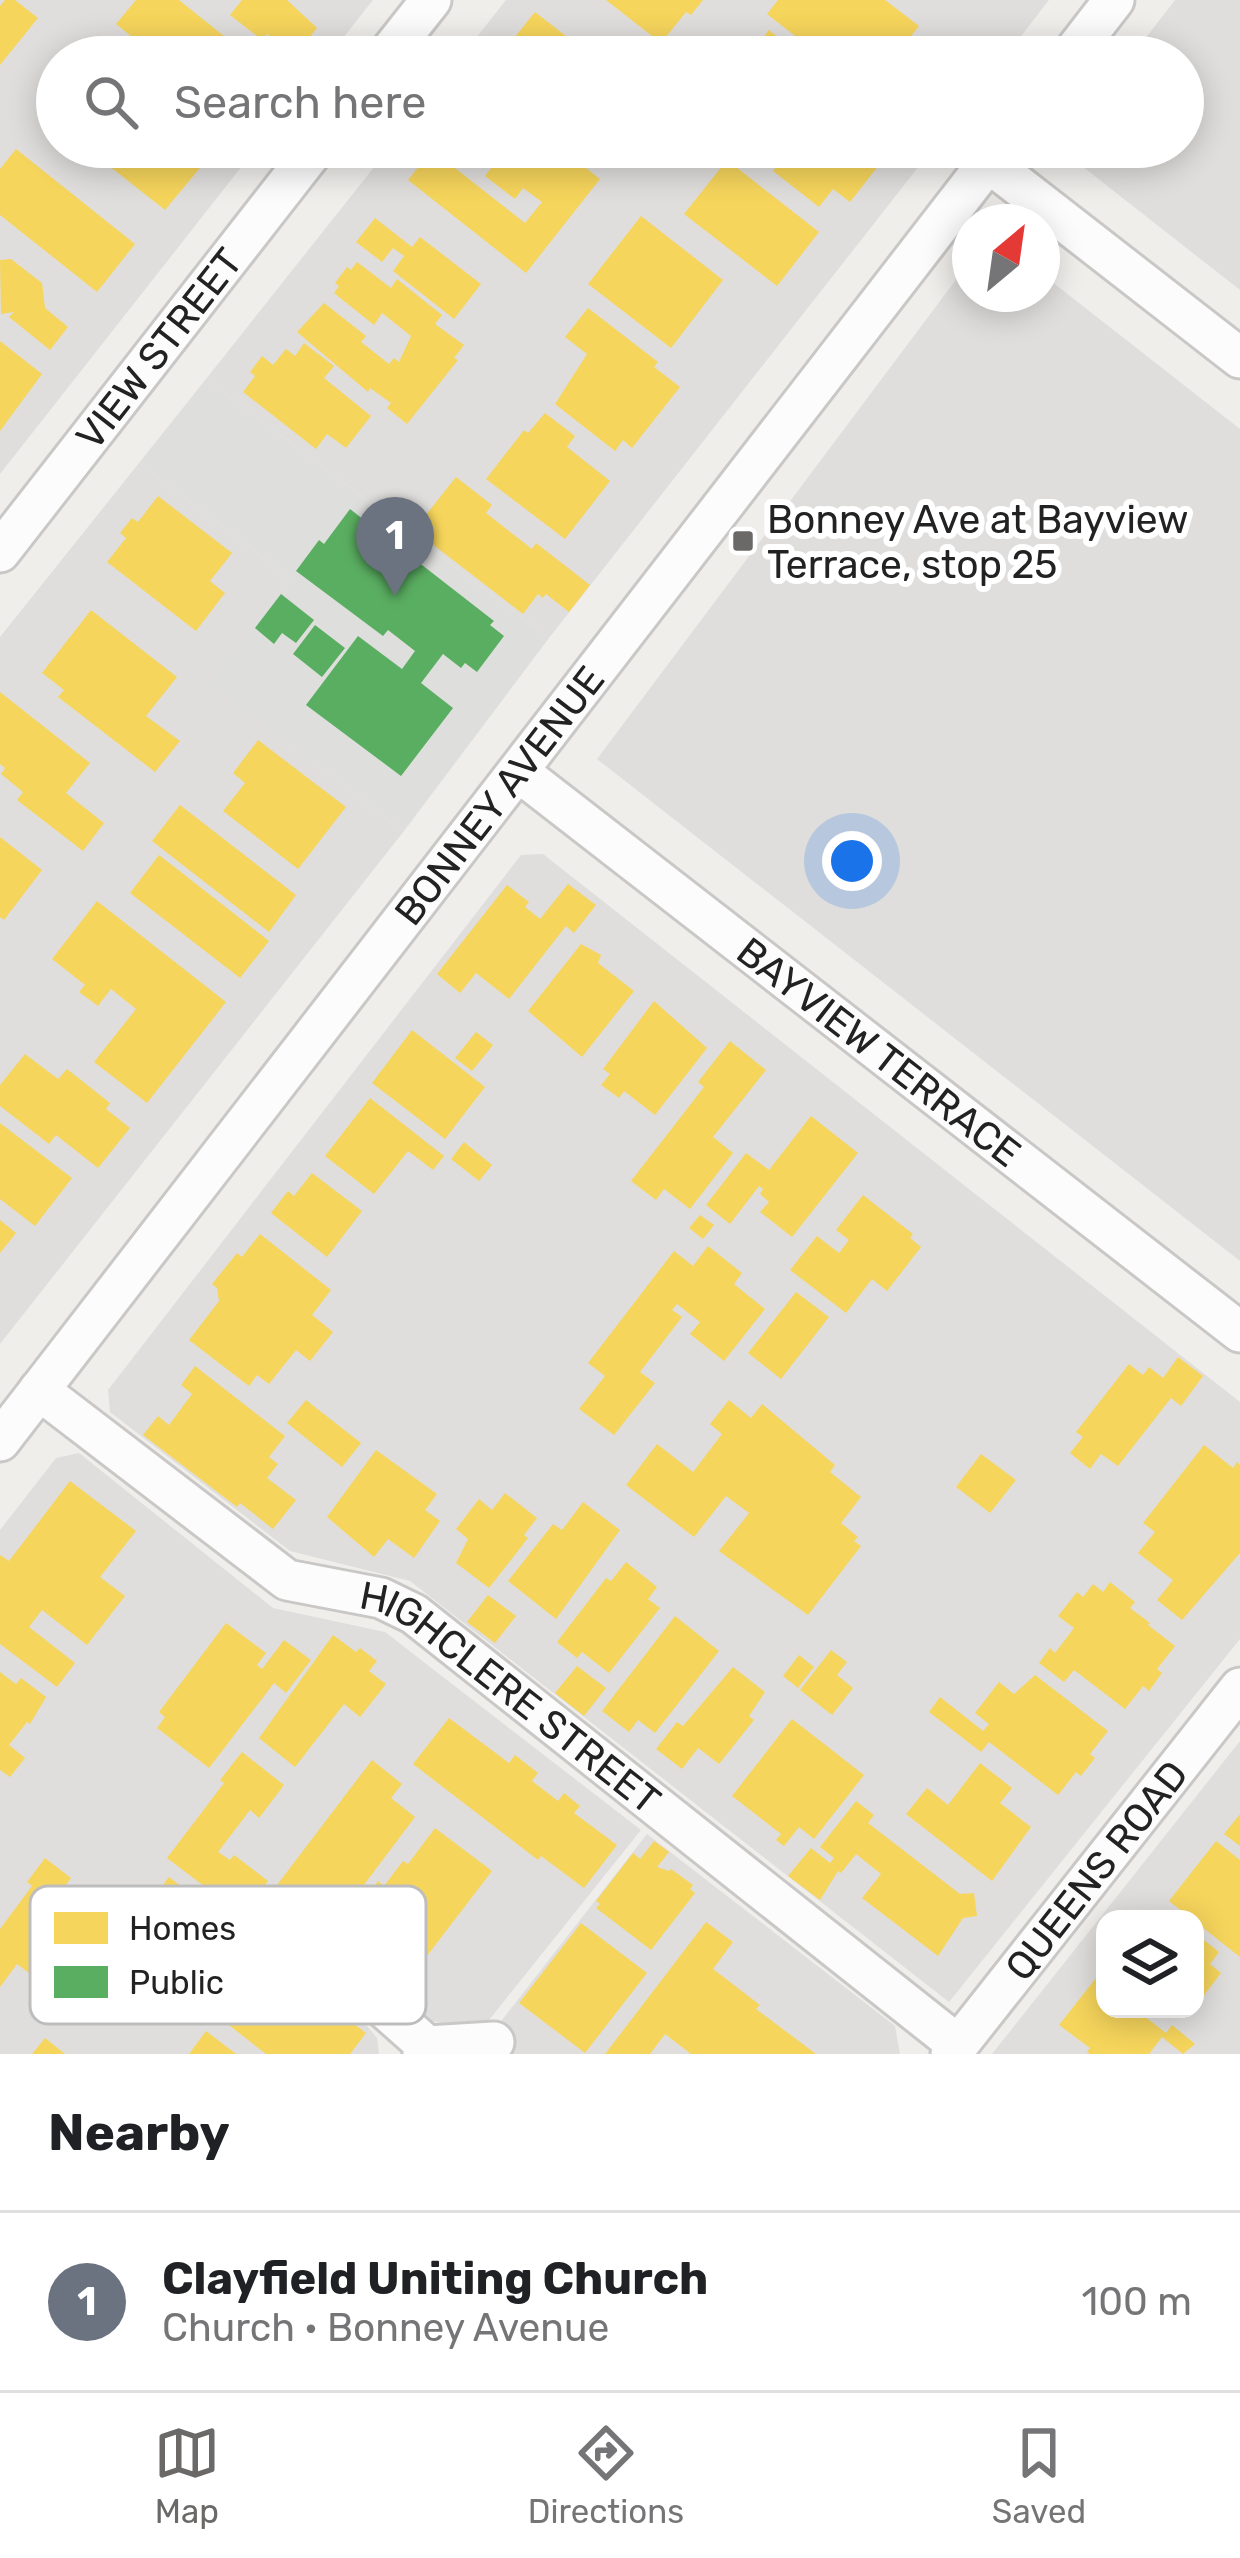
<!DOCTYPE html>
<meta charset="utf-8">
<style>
body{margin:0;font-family:Rubik,sans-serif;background:#f6f6f6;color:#202124}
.controls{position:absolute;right:36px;bottom:36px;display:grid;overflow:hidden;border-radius:24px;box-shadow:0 6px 30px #0003}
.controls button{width:108px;height:108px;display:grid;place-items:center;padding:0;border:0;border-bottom:3px solid #e0e0e0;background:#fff;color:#202124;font:60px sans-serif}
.compass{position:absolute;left:952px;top:204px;width:108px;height:108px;border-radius:50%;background:#fff;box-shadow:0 6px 30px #0003;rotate:29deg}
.you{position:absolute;left:852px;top:861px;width:42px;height:42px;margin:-30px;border:9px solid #fff;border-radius:50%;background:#1a73e8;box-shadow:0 0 0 18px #1a73e833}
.badge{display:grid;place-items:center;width:78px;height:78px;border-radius:50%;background:#6a6968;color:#fff;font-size:39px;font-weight:700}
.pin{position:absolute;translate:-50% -99px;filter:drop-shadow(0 3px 6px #0008)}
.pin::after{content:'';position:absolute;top:63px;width:42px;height:36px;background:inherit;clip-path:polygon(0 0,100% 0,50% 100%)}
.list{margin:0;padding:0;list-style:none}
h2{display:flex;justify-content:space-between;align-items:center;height:156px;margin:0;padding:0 48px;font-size:51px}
h2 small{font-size:39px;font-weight:400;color:#757577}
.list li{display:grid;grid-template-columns:78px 1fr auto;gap:36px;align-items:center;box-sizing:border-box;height:180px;padding:0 48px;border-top:3px solid #e0e0e0}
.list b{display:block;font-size:45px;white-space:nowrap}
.list p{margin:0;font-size:39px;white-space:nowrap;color:#757577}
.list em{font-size:39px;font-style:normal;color:#757577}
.icon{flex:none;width:66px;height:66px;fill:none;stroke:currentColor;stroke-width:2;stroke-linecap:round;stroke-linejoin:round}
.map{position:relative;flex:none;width:1240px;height:2054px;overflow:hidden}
.search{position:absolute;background:#fff;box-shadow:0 6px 30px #0003;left:36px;right:36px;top:36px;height:132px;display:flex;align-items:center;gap:30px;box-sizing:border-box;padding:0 42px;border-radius:66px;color:#757577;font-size:45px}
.sheet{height:336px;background:#fff}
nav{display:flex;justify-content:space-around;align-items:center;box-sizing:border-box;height:168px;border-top:3px solid #e0e0e0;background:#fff;font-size:33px;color:#757577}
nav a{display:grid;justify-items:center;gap:6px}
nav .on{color:#6a6968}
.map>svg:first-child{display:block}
.residential{fill:#dfdedc;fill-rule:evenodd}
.religious{fill:#dededc}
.homes{fill:#f6d55c}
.public{fill:#5aae61}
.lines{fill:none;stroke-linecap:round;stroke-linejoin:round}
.minor-casing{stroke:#c9c8c7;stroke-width:45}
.minor{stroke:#fdfcfc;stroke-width:39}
.poi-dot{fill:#6a6968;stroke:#fff;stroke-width:4.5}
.labels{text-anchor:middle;stroke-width:12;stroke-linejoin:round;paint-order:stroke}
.street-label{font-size:39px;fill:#222;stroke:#fff}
.poi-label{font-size:39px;fill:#222;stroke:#fff;text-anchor:start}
.key{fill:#fff;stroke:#bdbdbd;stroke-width:3}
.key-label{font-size:33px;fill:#222}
</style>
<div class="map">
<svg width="1240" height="2054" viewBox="0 0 1240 2054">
<rect width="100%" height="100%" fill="#f0eeeb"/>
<path class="residential" d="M 0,0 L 373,0 L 328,57 L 57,57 L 57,147 L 257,147 L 0,474 Z
M 506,0 L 1049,0 L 1005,57 L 461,57 Z
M 1175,0 L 1240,0 L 1240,290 L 1064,152 L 1066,147 L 1183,147 L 1183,57 L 1131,57 Z
M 390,147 L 934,147 L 549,638 L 206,379 Z
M 970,261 L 970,294 L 1042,294 L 1042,274 L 1240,429 L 1240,1261 L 597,759 Z
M 139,463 L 290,578 L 211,684 L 404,831 L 0,1344 L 0,637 Z
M 543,854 L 1240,1402 L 1240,1639 L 949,2002 L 410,1581 L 290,1551 L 110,1412 L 108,1390 L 521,855 Z
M 79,1453 L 273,1608 L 385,1632 L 641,1830 L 489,2020 L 452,2025 L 432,2021 L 330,1941 L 304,1976 L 367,2026 L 377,2038 L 379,2054 L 0,2054 L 0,1530 L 56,1458 Z
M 1240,1741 L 1240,2054 L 992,2054 ZM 1105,1919 L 1195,1919 L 1195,2009 L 1105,2009 Z
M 647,1834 L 895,2026 L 900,2054 L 502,2054 L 502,2020 Z"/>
<path class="religious" d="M 206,379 L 549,638 L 404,831 L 210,684 L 290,578 L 139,463 Z"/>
<path class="homes" d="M 5,0 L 15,0 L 38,18 L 0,65 L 0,6 Z
M 136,0 L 179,0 L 250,57 L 157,57 L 116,24 Z
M 242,0 L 287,0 L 317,28 L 297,53 L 289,51 L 267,34 L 262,40 L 230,15 Z
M 606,0 L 703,0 L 691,15 L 686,12 L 661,43 Z
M 778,0 L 885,0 L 919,26 L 895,57 L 822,57 L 767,14 Z
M 535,12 L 593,57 L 506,57 L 514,46 L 510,43 Z
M 769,30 L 795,51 L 790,57 L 779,57 L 760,42 Z
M 57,91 L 57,125 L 40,111 Z
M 85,147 L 184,147 L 204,163 L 165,210 Z
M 448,147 L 559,147 L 600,179 L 526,273 L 408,180 L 432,150 L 525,223 L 542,202 L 523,188 L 515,199 L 485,176 L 494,164 L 474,148 L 465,160 Z
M 779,147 L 893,147 L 850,202 L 833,189 L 819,207 L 773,171 L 787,153 Z
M 16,149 L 135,244 L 97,292 L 0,215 L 0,169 Z
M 727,160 L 819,232 L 777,286 L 684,214 Z
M 641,216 L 723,280 L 671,348 L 588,284 Z
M 375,218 L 412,247 L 420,237 L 481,284 L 454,319 L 393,271 L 404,256 L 393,248 L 382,262 L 356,242 Z
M 11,259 L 42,283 L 45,308 L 68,327 L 50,350 L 9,317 L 14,312 L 1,314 L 0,260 Z
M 357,262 L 391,288 L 397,279 L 442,315 L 435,324 L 464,345 L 454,358 L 458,360 L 407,424 L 387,408 L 391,403 L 370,388 L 368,392 L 297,332 L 324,303 L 366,336 L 361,342 L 389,364 L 394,358 L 399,362 L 411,336 L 382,313 L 374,325 L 334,293 L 339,286 L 335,283 L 347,267 L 351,270 Z
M 588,308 L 658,362 L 654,367 L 680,387 L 632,448 L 623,440 L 615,451 L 555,404 L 587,354 L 565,337 Z
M 0,341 L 42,374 L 0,431 Z
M 304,343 L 334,366 L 324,378 L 371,416 L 346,448 L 327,434 L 316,449 L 243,392 L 255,376 L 250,372 L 262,356 L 273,365 L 286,349 L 295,356 Z
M 545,413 L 575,436 L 567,447 L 610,481 L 565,539 L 486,479 L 524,430 L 528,433 Z
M 456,477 L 492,505 L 486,513 L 532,549 L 536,543 L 590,585 L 569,612 L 546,594 L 543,598 L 538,594 L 523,614 L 414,530 Z
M 158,496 L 232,553 L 210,581 L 225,593 L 196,631 L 107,562 L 126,538 L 120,533 L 132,518 L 138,522 Z
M 91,610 L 177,677 L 146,716 L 180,741 L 155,772 L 58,697 L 64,690 L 42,673 Z
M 0,692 L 90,763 L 66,793 L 104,823 L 83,851 L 17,800 L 23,792 L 1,774 L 5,768 L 0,764 Z
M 258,740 L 346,807 L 298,869 L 223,811 L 245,783 L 233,773 Z
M 180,805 L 296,895 L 269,932 L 152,841 Z
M 0,837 L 42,870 L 4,920 L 0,917 Z
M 159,855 L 269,941 L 240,978 L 130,893 Z
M 568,884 L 596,905 L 574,933 L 566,926 L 509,999 L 476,973 L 460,993 L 437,974 L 507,885 L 529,902 L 525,907 L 540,919 Z
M 97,901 L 226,1002 L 147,1103 L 94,1062 L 136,1009 L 111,989 L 98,1006 L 79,992 L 85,985 L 52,959 Z
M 581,944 L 601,955 L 598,963 L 634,991 L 582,1057 L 528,1011 Z
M 654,1001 L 707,1048 L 655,1115 L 624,1091 L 619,1098 L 601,1085 L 610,1074 L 603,1069 Z
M 412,1030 L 485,1087 L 445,1139 L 372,1083 Z
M 476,1032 L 493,1045 L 472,1071 L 455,1058 Z
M 730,1041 L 766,1070 L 713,1137 L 733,1153 L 690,1209 L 664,1189 L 656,1200 L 631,1181 L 704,1087 L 698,1082 Z
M 25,1054 L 58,1079 L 67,1069 L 110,1103 L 106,1109 L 130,1128 L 98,1168 L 56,1135 L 49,1144 L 0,1106 L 0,1085 Z
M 370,1098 L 444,1156 L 433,1170 L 408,1151 L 374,1194 L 325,1156 Z
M 811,1116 L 858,1153 L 792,1237 L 760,1212 L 769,1202 L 760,1194 L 763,1189 L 759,1186 L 730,1224 L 706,1205 L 746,1153 L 769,1170 Z
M 0,1123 L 72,1178 L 35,1226 L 0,1199 Z
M 464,1142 L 492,1165 L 479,1181 L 451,1159 Z
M 312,1173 L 362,1211 L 327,1257 L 271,1213 L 288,1191 L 294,1196 Z
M 863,1195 L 913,1234 L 910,1238 L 921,1247 L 887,1291 L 872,1279 L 846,1313 L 790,1270 L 817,1236 L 839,1253 L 849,1240 L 836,1230 Z
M 700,1215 L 714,1225 L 703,1239 L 689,1228 Z
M 0,1220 L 16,1233 L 0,1253 Z
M 260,1234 L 331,1290 L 312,1315 L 333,1332 L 310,1361 L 296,1350 L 269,1384 L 257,1375 L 249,1386 L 189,1340 L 219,1301 L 217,1288 L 212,1284 L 237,1253 L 242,1257 Z
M 708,1246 L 742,1273 L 734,1284 L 765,1309 L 724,1361 L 690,1334 L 700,1322 L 677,1304 L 672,1310 L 682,1317 L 640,1372 L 655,1383 L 614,1435 L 579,1409 L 605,1376 L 588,1363 L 674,1251 L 693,1266 Z
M 796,1292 L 829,1317 L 781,1379 L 748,1353 Z
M 1178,1357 L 1203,1376 L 1181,1406 L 1171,1398 L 1118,1466 L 1101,1454 L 1090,1469 L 1070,1453 L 1083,1437 L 1076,1432 L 1129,1364 L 1143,1375 L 1149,1367 L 1163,1378 Z
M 195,1366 L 285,1436 L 269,1457 L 278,1464 L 267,1478 L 296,1500 L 273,1529 L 240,1503 L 237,1507 L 143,1435 L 158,1416 L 169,1425 L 192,1394 L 181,1385 Z
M 306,1400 L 361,1443 L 342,1467 L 287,1423 Z
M 729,1400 L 751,1418 L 762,1404 L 835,1465 L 830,1472 L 861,1497 L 841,1523 L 858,1537 L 854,1541 L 861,1546 L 808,1615 L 719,1551 L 749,1513 L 726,1496 L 694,1537 L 626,1485 L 657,1444 L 693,1472 L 722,1434 L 710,1424 Z
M 1204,1445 L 1233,1468 L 1237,1462 L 1240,1465 L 1240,1553 L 1182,1620 L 1157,1600 L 1173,1580 L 1138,1553 L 1155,1532 L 1143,1523 Z
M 376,1450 L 437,1494 L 425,1510 L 440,1521 L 414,1558 L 388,1539 L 374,1557 L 327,1517 Z
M 981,1454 L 1016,1480 L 990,1513 L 956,1487 Z
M 70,1481 L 136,1531 L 100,1577 L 125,1596 L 87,1645 L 42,1610 L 29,1627 L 75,1663 L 57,1687 L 0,1644 L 0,1555 L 9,1561 Z
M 505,1493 L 537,1518 L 524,1535 L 528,1538 L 489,1588 L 456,1563 L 468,1539 L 456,1529 L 479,1499 L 492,1510 Z
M 583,1502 L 620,1530 L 556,1619 L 508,1581 L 553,1524 L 562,1530 Z
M 626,1562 L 657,1587 L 648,1599 L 660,1608 L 609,1673 L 582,1652 L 577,1658 L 557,1642 L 606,1578 L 611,1581 Z
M 1110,1582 L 1135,1602 L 1130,1608 L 1150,1623 L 1148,1625 L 1175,1646 L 1157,1669 L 1162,1673 L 1149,1691 L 1143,1686 L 1125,1709 L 1074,1670 L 1064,1682 L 1039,1663 L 1050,1648 L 1055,1653 L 1074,1628 L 1058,1616 L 1077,1592 L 1083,1597 L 1093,1584 L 1103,1592 Z
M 488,1595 L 516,1616 L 495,1643 L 467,1622 Z
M 675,1616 L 719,1651 L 655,1733 L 638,1720 L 629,1732 L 602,1711 Z
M 226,1623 L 266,1653 L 257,1665 L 262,1669 L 284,1640 L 311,1660 L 286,1693 L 274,1683 L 209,1768 L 157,1728 L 165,1717 L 159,1712 Z
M 333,1635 L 356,1652 L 360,1648 L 377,1661 L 369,1671 L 386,1684 L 360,1717 L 344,1704 L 295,1767 L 259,1738 Z
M 831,1650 L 847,1662 L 837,1675 L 853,1688 L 832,1715 L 800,1690 Z
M 799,1655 L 814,1667 L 798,1688 L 783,1676 Z
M 577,1666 L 606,1688 L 584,1716 L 555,1693 Z
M 733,1667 L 765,1692 L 749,1716 L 754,1720 L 719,1764 L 698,1748 L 682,1769 L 656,1749 L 677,1722 L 683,1726 Z
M 0,1672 L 16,1684 L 21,1678 L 46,1697 L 30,1724 L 27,1722 L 9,1745 L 25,1758 L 10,1777 L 0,1770 Z
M 1035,1675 L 1108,1731 L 1090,1754 L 1095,1758 L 1081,1776 L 1076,1772 L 1058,1795 L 989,1742 L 981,1752 L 929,1712 L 940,1697 L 983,1731 L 989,1724 L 975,1713 L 999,1682 L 1014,1694 Z
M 449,1718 L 509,1763 L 515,1755 L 538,1773 L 532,1781 L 558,1801 L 564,1793 L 580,1806 L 574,1813 L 617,1845 L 584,1888 L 541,1856 L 538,1860 L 413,1764 Z
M 792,1719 L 864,1775 L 814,1839 L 799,1827 L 784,1846 L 776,1840 L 781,1834 L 732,1796 Z
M 242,1752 L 284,1785 L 259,1818 L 250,1810 L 218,1852 L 230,1860 L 234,1855 L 268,1881 L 245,1911 L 237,1905 L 234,1909 L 167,1858 L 224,1783 L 220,1780 Z
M 372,1760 L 402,1784 L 391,1798 L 415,1817 L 333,1926 L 299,1901 L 291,1911 L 296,1915 L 275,1942 L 246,1920 L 268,1892 L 281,1902 L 287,1893 L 277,1885 Z
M 980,1763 L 1012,1788 L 1000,1803 L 1031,1827 L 992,1881 L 906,1814 L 927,1788 L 948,1805 Z
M 856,1801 L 874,1815 L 868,1823 L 960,1894 L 974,1893 L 977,1916 L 963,1918 L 938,1956 L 862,1898 L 881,1874 L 856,1854 L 841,1873 L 838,1871 L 820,1900 L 788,1876 L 811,1848 L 830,1863 L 834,1858 L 820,1847 Z
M 1240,1814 L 1240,1846 L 1224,1834 Z
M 435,1828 L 492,1871 L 410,1978 L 368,1946 L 378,1933 L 363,1922 L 370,1913 L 359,1905 L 378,1881 L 384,1886 L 403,1861 L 408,1864 Z
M 654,1841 L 669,1852 L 657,1867 L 669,1871 L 671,1869 L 693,1885 L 690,1889 L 695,1893 L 651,1950 L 596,1908 L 600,1904 L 596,1901 L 633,1853 L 640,1859 Z
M 1216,1841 L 1240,1860 L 1240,1957 L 1169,1901 Z
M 45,1858 L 71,1878 L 54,1901 L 105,1940 L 74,1979 L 55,1964 L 41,1982 L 17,1964 L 0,1987 L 0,1929 L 32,1886 L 27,1882 Z
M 169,1877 L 209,1907 L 200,1920 L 227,1940 L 215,1956 L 222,1961 L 182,2014 L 163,2000 L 157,2008 L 143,1997 L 139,2002 L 119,1987 L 128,1976 L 120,1970 L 143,1939 L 151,1944 L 158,1936 L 136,1920 Z
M 706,1922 L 733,1942 L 713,1969 L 760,2005 L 756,2009 L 816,2054 L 691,2054 L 665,2034 L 650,2054 L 605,2054 Z
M 581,1923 L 647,1973 L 585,2053 L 519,2003 Z
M 1195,1933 L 1219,1952 L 1210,1964 L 1221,1973 L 1195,2007 Z
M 262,1954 L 366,2033 L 350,2054 L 266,2054 L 216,2015 Z
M 1096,1978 L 1105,1985 L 1105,2009 L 1135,2009 L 1166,2033 L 1172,2025 L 1195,2044 L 1183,2054 L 1162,2037 L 1149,2054 L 1090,2054 L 1087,2052 L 1090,2048 L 1059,2025 Z
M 206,2031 L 236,2054 L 189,2054 Z
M 45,2038 L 65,2054 L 32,2054 Z"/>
<path class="public" d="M 350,509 L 494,621 L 490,625 L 504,636 L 477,672 L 465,663 L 461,668 L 443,654 L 421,683 L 453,708 L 401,776 L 306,705 L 358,636 L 402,669 L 415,651 L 388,630 L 383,636 L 296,571 L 319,540 L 324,544 Z
M 281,594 L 314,620 L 296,643 L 282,633 L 274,644 L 255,628 Z
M 315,625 L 345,648 L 322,677 L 293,654 Z"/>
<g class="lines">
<defs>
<g id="minor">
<path d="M 386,57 L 431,0"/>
<path d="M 1070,57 L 1114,0"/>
<path d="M 988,162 L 1240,358"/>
<path id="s1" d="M 0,552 L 316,147"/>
<path id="s2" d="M 519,772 L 1240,1332"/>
<path id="s3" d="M 39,1390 L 287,1580 L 381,1598 L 414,1614 L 958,2045"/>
<path id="s4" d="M 0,1441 L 1000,147"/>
<path d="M 339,1968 L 427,2046"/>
<path d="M 423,2054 L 427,2046 L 494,2042"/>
<path id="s5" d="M 951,2054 L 1240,1688"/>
</g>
</defs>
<use href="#minor" class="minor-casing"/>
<use href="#minor" class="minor"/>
</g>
<rect class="poi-dot" x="731" y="529" width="24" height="24" rx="6"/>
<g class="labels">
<g class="street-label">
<text dy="14" stroke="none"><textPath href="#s1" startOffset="258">VIEW STREET</textPath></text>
<text dy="14" stroke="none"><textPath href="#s4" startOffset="816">BONNEY AVENUE</textPath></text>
<text dy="14" stroke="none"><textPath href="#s2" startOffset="456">BAYVIEW TERRACE</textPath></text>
<text dy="14" stroke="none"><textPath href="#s3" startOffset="570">HIGHCLERE STREET</textPath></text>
<text dy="14" stroke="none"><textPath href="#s5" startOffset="234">QUEENS ROAD</textPath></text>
</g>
<g class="poi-label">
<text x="767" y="533">Bonney Ave at Bayview<tspan x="767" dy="45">Terrace, stop 25</tspan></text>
</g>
</g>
<rect x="30" y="1886" width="396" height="138" rx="18" class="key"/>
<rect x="54" y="1912" width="54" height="32" fill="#f6d55c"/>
<rect x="54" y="1966" width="54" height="32" fill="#5aae61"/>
<g class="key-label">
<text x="129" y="1940">Homes</text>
<text x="129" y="1994">Public</text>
</g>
</svg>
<div class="controls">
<button><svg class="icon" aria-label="layers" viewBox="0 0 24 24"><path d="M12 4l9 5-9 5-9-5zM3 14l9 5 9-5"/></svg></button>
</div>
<svg class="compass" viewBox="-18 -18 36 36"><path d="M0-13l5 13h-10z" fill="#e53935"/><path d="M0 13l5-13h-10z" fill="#757577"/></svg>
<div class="you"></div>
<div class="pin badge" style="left:395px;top:596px;background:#6b7280">1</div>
<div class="search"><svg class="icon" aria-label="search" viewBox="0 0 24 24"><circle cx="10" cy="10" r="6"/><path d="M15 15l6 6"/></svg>Search here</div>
</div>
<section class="sheet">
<h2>Nearby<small></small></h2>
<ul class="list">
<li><span class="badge" style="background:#6b7280">1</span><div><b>Clayfield Uniting Church</b><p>Church · Bonney Avenue</p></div><em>100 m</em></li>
</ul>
</section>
<nav>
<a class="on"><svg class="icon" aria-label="map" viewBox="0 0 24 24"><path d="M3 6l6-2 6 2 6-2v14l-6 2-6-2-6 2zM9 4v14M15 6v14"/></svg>Map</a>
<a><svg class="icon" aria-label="directions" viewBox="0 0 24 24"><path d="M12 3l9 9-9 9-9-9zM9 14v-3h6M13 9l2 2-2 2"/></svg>Directions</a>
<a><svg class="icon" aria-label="saved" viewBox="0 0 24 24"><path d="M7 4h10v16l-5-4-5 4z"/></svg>Saved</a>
</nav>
